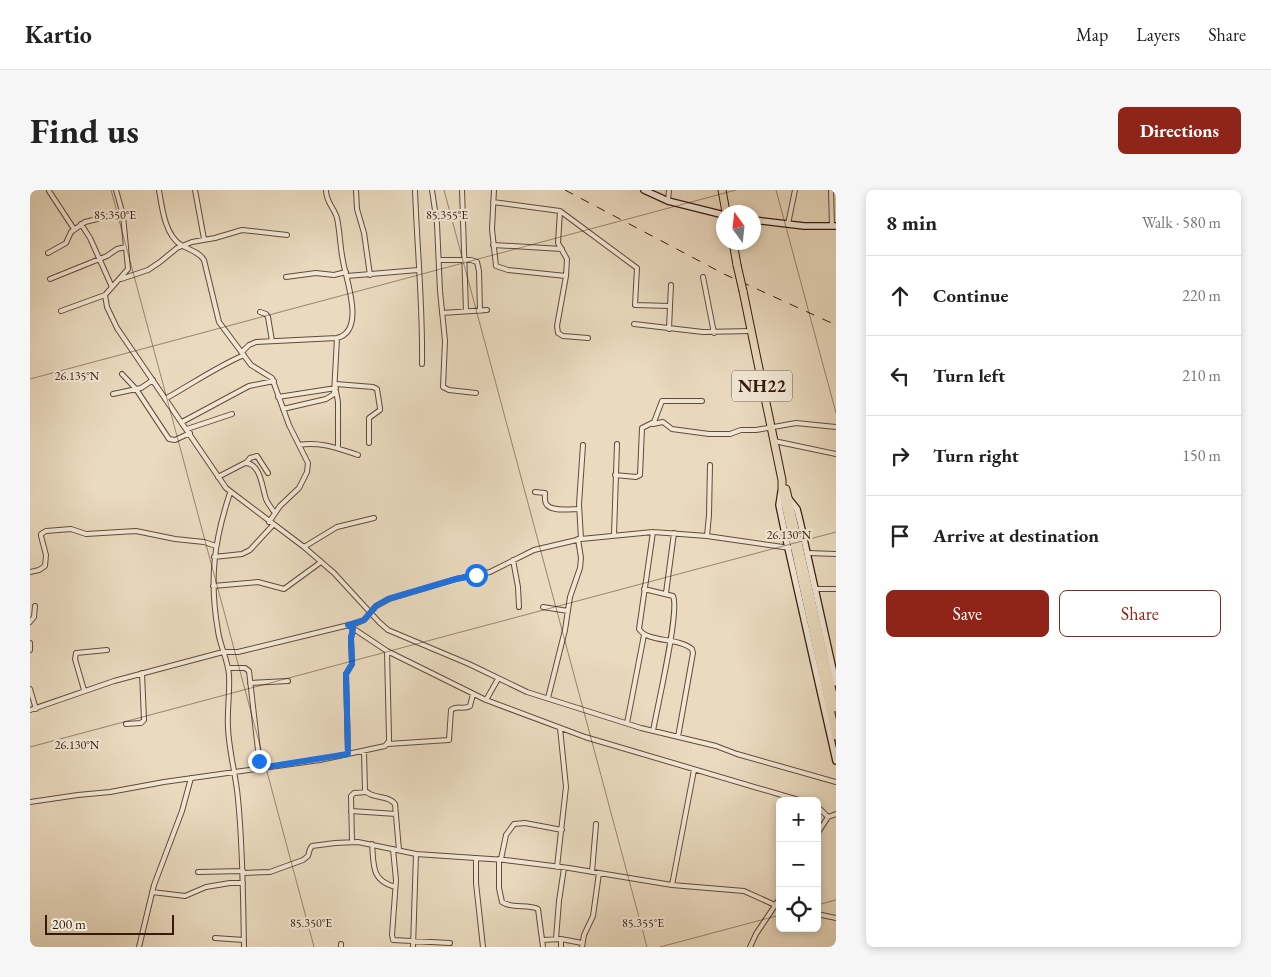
<!DOCTYPE html>
<meta charset="utf-8">
<style>
body{margin:0;font-family:"EB Garamond",serif;background:#f6f6f6;color:#222}
.controls{position:absolute;right:15px;bottom:15px;display:grid;overflow:hidden;border-radius:8px;box-shadow:0 2px 8px #0003}
.controls button{width:45px;height:45px;display:grid;place-items:center;padding:0;border:0;border-bottom:1px solid #e0e0e0;background:#fff;color:#222;font:25px sans-serif}
.compass{position:absolute;left:686px;top:15px;width:45px;height:45px;border-radius:50%;background:#fff;box-shadow:0 2px 8px #0003;rotate:345deg}
.scale{position:absolute;left:15px;bottom:12px;width:129px;box-sizing:border-box;padding-left:5px;border:2px solid #381a0b;border-top:0;font-size:14px;line-height:18px;white-space:nowrap;color:#381a0b;-webkit-text-stroke:4px #f1e7d5;paint-order:stroke}
.stop{position:absolute;width:15px;height:15px;margin:-11px;border:4px solid #1a73e8;border-radius:50%;background:#fff}
.stop.end{background:#1a73e8;border-color:#fff;box-shadow:0 1px 5px #0008}
.list{margin:0;padding:0;list-style:none}
h2{display:flex;justify-content:space-between;align-items:center;height:65px;margin:0;padding:0 20px;font-size:21px}
h2 small{font-size:16px;font-weight:400;color:#767676}
.list li{display:grid;grid-template-columns:32px 1fr auto;gap:15px;align-items:center;box-sizing:border-box;height:80px;padding:0 20px;border-top:1px solid #e0e0e0}
.list b{display:block;font-size:19px;white-space:nowrap}
.list em{font-size:16px;font-style:normal;color:#767676}
.actions{display:flex;gap:10px;padding:15px 20px}
.actions a{flex:1;padding:11px 0;border:1px solid #8f2418;border-radius:8px;text-align:center;font-size:18px;color:#8f2418}
.actions .main{background:#8f2418;color:#fff}
.icon{flex:none;width:28px;height:28px;fill:none;stroke:currentColor;stroke-width:2;stroke-linecap:round;stroke-linejoin:round}
.map{position:relative;flex:none;width:806px;height:757px;overflow:hidden;border-radius:8px}
header{display:flex;align-items:center;gap:30px;box-sizing:border-box;height:70px;padding:0 25px;background:#fff;border-bottom:1px solid #e0e0e0}
header strong{font-size:24px}
nav{display:flex;gap:28px;margin-inline-start:auto;font-size:18px}
.intro{display:flex;align-items:center;justify-content:space-between;box-sizing:border-box;height:120px;padding:0 30px}
h1{margin:0;font-size:35px}
.button{padding:12px 22px;border-radius:8px;background:#8f2418;color:#fff;font-size:18px;font-weight:700}
main{display:flex;gap:30px;padding:0 30px}
aside{flex:1;background:#fff;border-radius:8px;box-shadow:0 2px 8px #0003}
.map>svg:first-child{display:block}
.lines{fill:none;stroke-linecap:round;stroke-linejoin:round}
.street-casing{stroke:#644a38;stroke-width:6}
.secondary-casing{stroke:#381a0b;stroke-width:8}
.highway-casing{stroke:#381a0b;stroke-width:9}
.street{stroke:#f1e7d5;stroke-width:4}
.secondary{stroke:#f1e7d5;stroke-width:5.5}
.highway{stroke:#eadabf;stroke-width:7}
.rail{stroke:#381a0b;stroke-width:1;stroke-dasharray:9 9;stroke-linecap:butt}
.highway-bridge-casing{stroke:#381a0b;stroke-width:9;stroke-linecap:butt}
.highway-bridge{stroke:#eadabf;stroke-width:7}
.route{stroke:#1a73e8;stroke-width:6}
.ticks{fill:none;stroke:#381a0b;stroke-width:1;stroke-opacity:0.45}
.labels{text-anchor:middle;stroke-width:4.5;stroke-linejoin:round;paint-order:stroke}
.shield{fill:#f1e7d5;stroke:#705848;stroke-width:1}
.shield-label{font-size:18px;font-weight:bold;fill:#381a0b}
.ticks-label{font-size:12px;text-anchor:middle;fill:#381a0b;stroke:#f1e7d5;stroke-width:4.5;stroke-linejoin:round;paint-order:stroke}
</style>
<header>
<strong>Kartio</strong>
<nav><a>Map</a><a>Layers</a><a>Share</a></nav>
</header>
<div class="intro"><h1>Find us</h1><a class="button">Directions</a></div>
<main>
<div class="map">
<svg width="806" height="757" viewBox="0 0 806 757">
<rect width="100%" height="100%" fill="#eadabf"/>
<filter id="stains"><feTurbulence type="fractalNoise" baseFrequency=".004" numOctaves="4"/><feColorMatrix values="0 0 0 0 .2 0 0 0 0 .09 0 0 0 0 .02 0 0 0 .5 -.17"/></filter>
<radialGradient id="worn" r=".72"><stop offset=".6" stop-color="#630" stop-opacity="0"/><stop offset="1" stop-color="#630" stop-opacity=".3"/></radialGradient>
<g class="lines">
<defs>
<path id="street" d="M 86,0 L 93,25 L 98,79 L 75,105 L 77,117 L 87,138 L 196,298 L 274,357 L 304,383 L 349,432 L 358,440 L 439,474 L 497,502 L 611,538 L 686,556 L 707,564 L 806,592
M 129,0 C 132,18 135,45 151,55 C 160,60 169,62 174,70 L 189,132 L 221,175 L 242,188 L 259,235 L 278,273 L 277,282 L 269,298 L 250,316 L 239,332
M 165,0 L 174,49
M 326,0 L 327,19 L 334,43 L 340,85
M 385,0 C 387,58 393,115 392,174
M 402,0 L 407,34 L 410,101 L 415,151 L 413,197 L 419,200 L 446,203
M 432,0 L 436,121
M 464,0 L 462,39 L 466,76 L 478,80 L 536,86
M 801,0 L 802,36
M 19,1 L 44,39
M 638,11 L 639,0
M 463,12 L 530,21 L 607,78 L 605,115 L 640,116 L 641,95
M 530,21 L 528,53 L 537,69 L 536,86 L 527,136 L 528,143 L 533,146 L 558,148
M 51,34 L 60,48 L 82,97
M 758,34 L 765,0
M 463,55 L 532,59
M 18,63 L 36,53 L 41,42 L 55,32 L 92,23
M 409,70 L 441,70 L 447,72 L 449,81 L 450,121
M 317,86 L 388,80
M 256,87 L 286,83 L 304,85 L 316,82
M 673,87 L 684,143
M 20,89 L 77,66 L 87,59 L 96,57
M 91,89 L 118,80 L 130,72 L 147,58 L 162,52 L 185,48 L 212,40 L 257,45
M 31,121 L 75,105
M 230,122 L 236,124 L 238,127 L 242,151
M 412,123 L 457,120
M 604,134 L 673,142 L 721,141
M 639,139 L 640,116
M 212,162 L 219,155 L 226,152 L 307,148 C 336,141 316,90 313,71 C 310,57 310,42 307,28 C 304,17 296,13 296,0
M 92,184 L 106,199 L 139,249 L 145,250 L 160,243
M 306,194 L 343,197 L 347,199 L 350,218 L 350,220 L 339,228 L 339,253
M 306,201 L 308,212 L 308,258
M 83,204 L 111,198 L 123,190
M 248,207 L 306,198
M 135,209 C 162,194 186,177 214,165
M 253,219 L 296,209 L 304,204 L 307,148
M 152,232 L 219,196 L 244,191
M 623,234 L 633,232 L 642,239 L 679,244 L 700,244 L 711,240 L 726,240 L 766,233 L 806,237
M 157,239 L 202,224
M 744,251 L 806,264
M 269,255 C 290,251 309,259 328,265
M 216,273 L 220,268 L 227,266 L 238,283
M 585,285 L 606,287 L 610,285 L 612,238 L 624,232 L 632,211 L 672,211
M 188,287 L 215,273 C 231,273 232,298 236,309 C 238,314 242,319 245,323
M 505,302 L 515,303 C 515,307 514,312 517,315 C 523,322 541,319 549,319
M 200,303 C 184,351 179,390 188,441 C 190,456 198,470 199,485 C 200,503 197,520 198,538 C 199,562 206,585 208,609 C 213,658 213,708 214,757
M 623,342 L 609,439 C 618,453 648,447 662,459 L 663,463 L 648,547
M 584,345 L 587,254
M 677,346 L 679,325 L 680,275
M 551,349 L 549,314 L 553,255
M 274,357 L 307,337 L 344,328
M 777,363 L 806,364
M 184,367 L 212,364 L 220,360 L 243,335
M 483,370 L 488,397 L 489,417
M 0,382 L 9,380 L 15,376 L 16,365 L 11,346 L 11,344 L 16,341 L 41,339 L 56,344 L 106,341 L 145,349 L 174,352 L 186,356
M 183,396 L 228,392 L 254,399 L 291,372
M 614,399 L 643,406 C 650,421 627,518 623,541
M 785,399 L 806,399
M 636,403 L 644,343
M 513,417 L 538,421
M 0,432 L 4,427 L 5,416
M 318,435 L 357,461 L 456,510 L 468,489
M 0,453 L 0,460
M 198,478 L 215,478 L 219,481 L 230,578
M 220,493 L 258,491
M 0,499 L 6,519
M 54,500 L 45,469 L 46,463 L 77,460
M 518,508 L 535,440 L 540,407 L 550,378 L 551,368 L 548,349
M 456,510 L 555,547 L 772,611
M 0,520 L 84,491 L 193,462 L 208,462 L 327,433 L 334,430 L 346,416 L 359,409 L 426,389 L 460,382 L 504,360 L 551,349 L 623,342 L 677,346 L 760,358
M 597,533 L 614,445
M 96,534 L 111,533 L 114,530 L 112,483
M 358,554 L 419,550 L 421,520 C 427,515 434,520 440,516 L 443,504
M 334,561 L 335,600 C 342,610 358,604 365,614 L 369,660
M 318,564 L 316,484 L 322,474 L 321,448 L 323,439
M 0,612 L 48,605 L 80,602 L 134,592 L 290,570 L 355,556 L 359,551 L 359,547 L 357,461
M 787,616 L 798,627
M 321,621 L 366,624
M 787,644 L 798,627 L 806,624
M 322,652 L 321,606 L 324,603 L 337,602
M 342,654 C 344,676 341,690 365,697
M 363,659 L 366,690 L 362,745 L 363,750 L 420,753
M 446,668 L 446,693 L 453,757
M 469,669 L 469,698 L 472,712 C 482,719 497,714 508,719 L 513,757
M 471,669 L 476,645 L 484,634 L 495,633 L 532,640
M 527,677 L 536,597 L 530,538
M 168,682 L 213,681
M 562,682 L 566,634
M 213,683 L 240,682 L 273,670 L 278,666 L 280,659 L 282,656 L 305,653 L 328,652 L 386,664 L 475,670 L 539,678 L 642,695 L 714,701 L 745,715
M 642,695 L 664,580
M 122,702 L 155,706 L 176,697 L 200,693 L 213,693
M 787,724 L 806,728
M 185,748 L 214,750
M 526,749 L 529,711 L 534,678
M 512,750 L 531,749 L 552,753
M 311,754 L 311,757
M 109,757 L 124,695 L 152,621 L 161,588
M 383,757 L 386,664
M 531,757 L 531,749
M 552,757 L 554,745 L 563,726 L 569,683
M 720,757 L 726,744 L 750,708"/>
<path id="secondary" d="M 614,0 L 638,11 L 694,25
M 724,30 L 774,36 L 806,36
M 751,302 L 749,315 L 758,358 L 806,571
M 759,309 L 767,319 L 770,331 L 806,493"/>
<path id="highway" d="M 692,0 L 696,22
M 703,52 L 707,75
M 713,101 L 752,290 L 752,300 L 806,546
M 756,299 L 806,518"/>
</defs>
<use href="#street" class="street-casing"/>
<use href="#secondary" class="secondary-casing"/>
<use href="#highway" class="highway-casing"/>
<use href="#street" class="street"/>
<use href="#secondary" class="secondary"/>
<use href="#highway" class="highway"/>
<path class="rail" d="M 535,0 L 694,84 L 806,135"/>
<defs>
<path id="highway-bridge" d="M 707,75 L 713,101"/>
</defs>
<use href="#highway-bridge" class="highway-bridge-casing"/>
<use href="#highway-bridge" class="highway-bridge"/>
</g>
<g class="lines">
<path class="route" d="M 229,571 L 230,578 L 318,564 L 316,484 L 322,474 L 321,448 L 323,439 L 318,435 L 334,430 L 346,416 L 358,409 L 426,389 L 446,385"/>
</g>
<path class="ticks" d="M 81,0 L 284,757M 414,0 L 617,757M 746,0 L 806,223M 0,189 L 706,0M 0,557 L 806,342M 787,715 L 806,710M 630,757 L 750,725"/>
<g class="labels">
<rect class="shield" x="702" y="180.5" width="60" height="31" rx="4"/>
<g class="shield-label">
<text x="732" y="202">NH22</text>
</g>
</g>
<g class="ticks-label">
<text x="85" y="29">85.350°E</text>
<text x="417" y="29">85.355°E</text>
<text x="47" y="190">26.135°N</text>
<text x="759" y="349">26.130°N</text>
<text x="47" y="559">26.130°N</text>
<text x="281" y="737">85.350°E</text>
<text x="613" y="737">85.355°E</text>
</g>
<rect width="100%" height="100%" filter="url(#stains)"/>
<rect width="100%" height="100%" fill="url(#worn)"/>
</svg>
<div class="controls">
<button>+</button>
<button>−</button>
<button><svg class="icon" aria-label="locate" viewBox="0 0 24 24"><circle cx="12" cy="12" r="6"/><path d="M12 2v4M12 18v4M2 12h4M18 12h4"/></svg></button>
</div>
<svg class="compass" viewBox="-18 -18 36 36"><path d="M0-13l5 13h-10z" fill="#e53935"/><path d="M0 13l5-13h-10z" fill="#767676"/></svg>
<div class="scale">200 m</div>
<div class="stop" style="left:446px;top:385px"></div>
<div class="stop end" style="left:229px;top:571px"></div>
</div>
<aside>
<h2>8 min<small>Walk · 580 m</small></h2>
<ul class="list">
<li><svg class="icon" aria-label="ahead" viewBox="0 0 24 24"><path d="M12 20V5M6 11l6-6 6 6"/></svg><div><b>Continue</b></div><em>220 m</em></li>
<li><svg class="icon" aria-label="left" viewBox="0 0 24 24"><path d="M17 20v-9H6M10 6l-5 5 5 5"/></svg><div><b>Turn left</b></div><em>210 m</em></li>
<li><svg class="icon" aria-label="right" viewBox="0 0 24 24"><path d="M7 20v-9h11M14 6l5 5-5 5"/></svg><div><b>Turn right</b></div><em>150 m</em></li>
<li><svg class="icon" aria-label="arrive" viewBox="0 0 24 24"><path d="M6 21V4h12l-3 4 3 4H6"/></svg><div><b>Arrive at destination</b></div></li>
</ul>
<div class="actions"><a class="main">Save</a><a>Share</a></div>
</aside>
</main>
